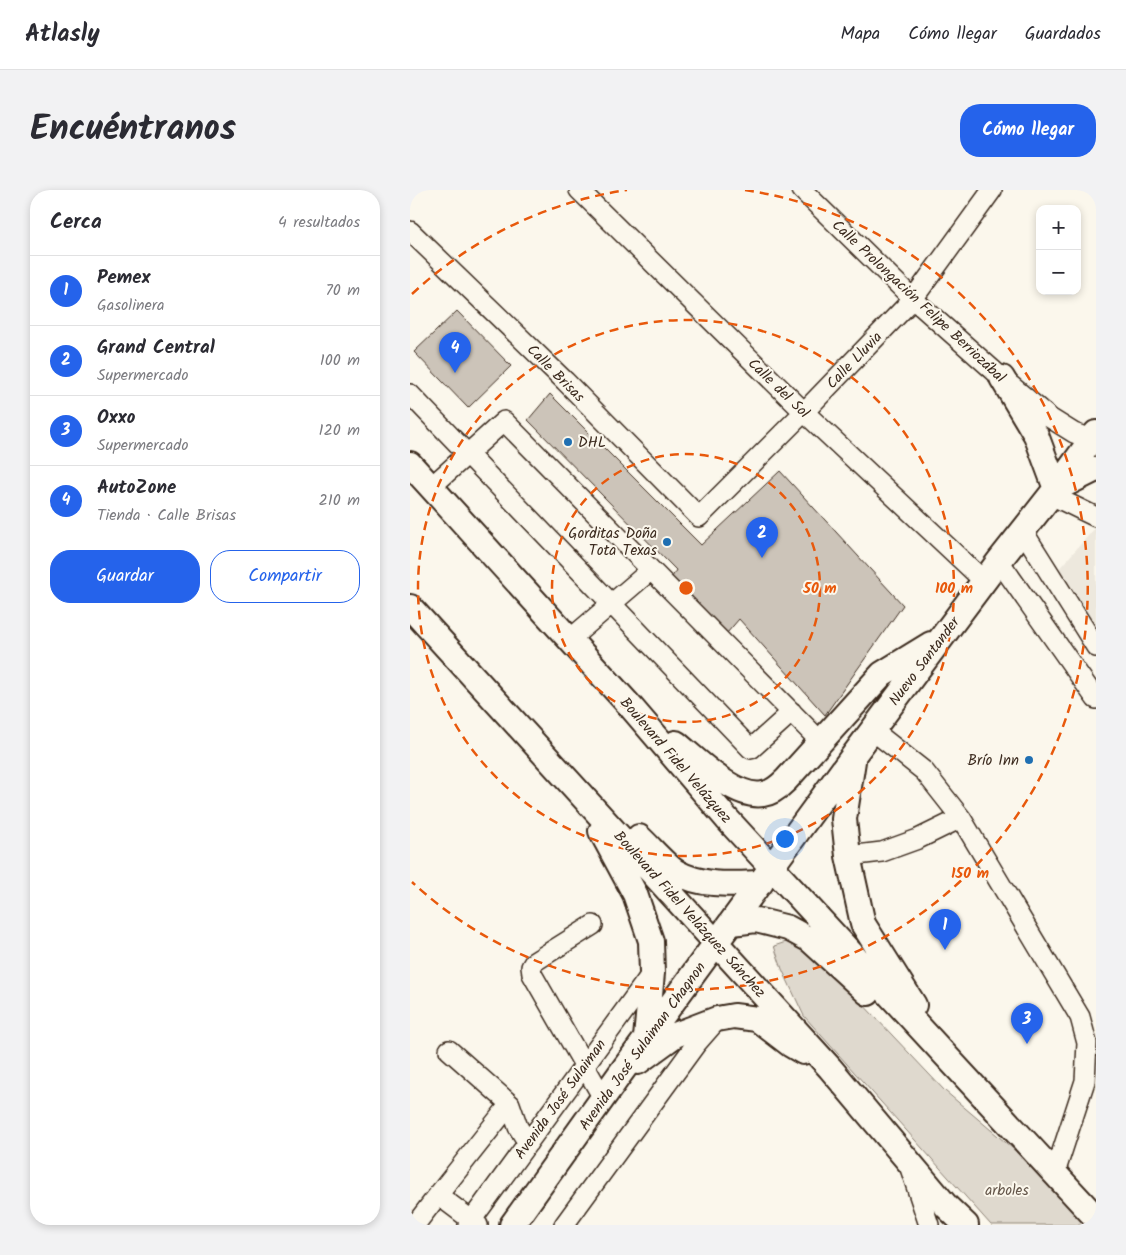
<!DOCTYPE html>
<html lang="es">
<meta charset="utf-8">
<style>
body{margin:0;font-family:Kalam,sans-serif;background:#f2f2f3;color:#2b2b33}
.controls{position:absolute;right:15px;top:15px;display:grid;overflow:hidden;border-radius:10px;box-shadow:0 2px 8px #0003}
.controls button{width:45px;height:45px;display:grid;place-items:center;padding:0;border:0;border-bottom:1px solid #e1e1e2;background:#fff;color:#2b2b33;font:25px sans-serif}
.you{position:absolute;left:374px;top:648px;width:18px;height:18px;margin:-12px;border:4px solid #fff;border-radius:50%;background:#1a73e8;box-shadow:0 0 0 8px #1a73e833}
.badge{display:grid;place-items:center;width:32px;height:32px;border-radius:50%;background:#2563eb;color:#fff;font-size:16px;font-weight:700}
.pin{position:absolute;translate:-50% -41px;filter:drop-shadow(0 1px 2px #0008)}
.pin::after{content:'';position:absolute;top:26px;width:18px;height:15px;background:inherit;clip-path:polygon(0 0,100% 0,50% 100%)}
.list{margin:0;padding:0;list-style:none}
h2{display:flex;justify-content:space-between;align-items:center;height:65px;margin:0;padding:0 20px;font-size:21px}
h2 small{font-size:16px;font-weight:400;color:#7c7c81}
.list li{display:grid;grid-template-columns:32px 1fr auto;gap:15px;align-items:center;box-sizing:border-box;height:70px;padding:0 20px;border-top:1px solid #e1e1e2}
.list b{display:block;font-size:19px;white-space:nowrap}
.list p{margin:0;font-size:16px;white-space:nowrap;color:#7c7c81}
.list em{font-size:16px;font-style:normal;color:#7c7c81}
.actions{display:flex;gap:10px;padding:15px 20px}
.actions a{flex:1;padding:11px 0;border:1px solid #2563eb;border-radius:20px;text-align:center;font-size:18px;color:#2563eb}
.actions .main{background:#2563eb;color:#fff}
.map{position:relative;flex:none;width:686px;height:1035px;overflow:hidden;border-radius:20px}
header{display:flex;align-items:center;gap:30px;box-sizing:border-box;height:70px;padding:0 25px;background:#fff;border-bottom:1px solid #e1e1e2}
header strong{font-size:24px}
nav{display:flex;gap:28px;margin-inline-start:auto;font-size:18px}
.intro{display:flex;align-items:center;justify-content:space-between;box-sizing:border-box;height:120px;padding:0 30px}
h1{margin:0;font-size:35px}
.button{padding:12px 22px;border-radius:20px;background:#2563eb;color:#fff;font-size:18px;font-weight:700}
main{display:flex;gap:30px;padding:0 30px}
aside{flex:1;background:#fff;border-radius:20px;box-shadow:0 2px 8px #0003}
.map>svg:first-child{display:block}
.built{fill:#ede8dd}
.green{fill:#dfd9ce;stroke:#8d8276}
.building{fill:#ccc4b9;stroke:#3b2a1e}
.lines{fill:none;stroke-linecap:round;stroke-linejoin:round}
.minor-casing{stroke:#3b2a1e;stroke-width:22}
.major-casing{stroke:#3b2a1e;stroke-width:28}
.minor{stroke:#fbf7ec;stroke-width:19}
.major{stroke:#fbf7ec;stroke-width:24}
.ring{fill:none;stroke:#e8590c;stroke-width:2.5;stroke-dasharray:9 6}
.poi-dot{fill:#1f6fb2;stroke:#fbf7ec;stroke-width:2}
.labels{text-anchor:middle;stroke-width:4;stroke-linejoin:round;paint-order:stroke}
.street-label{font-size:15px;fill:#3b2a1e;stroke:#fbf7ec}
.poi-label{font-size:15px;fill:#3b2a1e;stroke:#fbf7ec;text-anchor:end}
.park-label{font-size:15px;fill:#64564a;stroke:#fbf7ec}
.centre{fill:#e8590c;stroke:#fbf7ec;stroke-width:2.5}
.ring-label{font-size:15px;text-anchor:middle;font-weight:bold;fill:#e8590c;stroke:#fbf7ec;stroke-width:4;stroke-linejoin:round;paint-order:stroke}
</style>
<header>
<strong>Atlasly</strong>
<nav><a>Mapa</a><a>Cómo llegar</a><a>Guardados</a></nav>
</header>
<div class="intro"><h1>Encuéntranos</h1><a class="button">Cómo llegar</a></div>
<main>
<aside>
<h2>Cerca<small>4 resultados</small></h2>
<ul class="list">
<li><span class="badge">1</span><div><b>Pemex</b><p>Gasolinera</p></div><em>70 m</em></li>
<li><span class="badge">2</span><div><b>Grand Central</b><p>Supermercado</p></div><em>100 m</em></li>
<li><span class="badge">3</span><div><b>Oxxo</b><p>Supermercado</p></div><em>120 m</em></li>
<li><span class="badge">4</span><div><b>AutoZone</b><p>Tienda · Calle Brisas</p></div><em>210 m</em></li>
</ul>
<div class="actions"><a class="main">Guardar</a><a>Compartir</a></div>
</aside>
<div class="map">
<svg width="686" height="1035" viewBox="0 0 686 1035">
<rect width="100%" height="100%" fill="#fbf7ec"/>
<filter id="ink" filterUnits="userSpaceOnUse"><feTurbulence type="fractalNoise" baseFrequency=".02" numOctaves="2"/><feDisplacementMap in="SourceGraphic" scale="10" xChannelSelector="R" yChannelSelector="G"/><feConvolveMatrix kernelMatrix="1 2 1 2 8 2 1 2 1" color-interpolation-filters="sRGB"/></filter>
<g filter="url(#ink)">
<path class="built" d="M 686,337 L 686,450 L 647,381 Z"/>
<path class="green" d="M 376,752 L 400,762 L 413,772 L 535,901 L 641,991 L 682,1035 L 581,1035 L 394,826 L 372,779 L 364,756 Z"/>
<path class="building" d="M 47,121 L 101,176 L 58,218 L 4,162 Z
M 140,204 L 291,355 L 370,281 L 493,415 L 415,525 L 329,429 L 317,443 L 261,389 L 266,380 L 118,230 Z"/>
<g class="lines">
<defs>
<path id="minor" d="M 169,0 L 394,222 L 574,391
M 392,0 L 503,109 L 592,188 L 640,228 L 664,243 L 681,249
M 0,41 L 155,191 L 289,327 L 394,222 L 503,109 L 582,0
M 0,204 L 341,559 L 382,522
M 21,297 L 94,231 L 411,552
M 641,305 L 686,327
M 613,341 L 686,457
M 589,371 L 686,509
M 159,450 L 241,380
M 462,540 L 514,581 L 551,628 L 670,827 L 677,853 L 675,891 L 645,983
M 438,666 L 472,662 L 508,649 L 551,628
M 183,735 L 124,772 L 121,777 L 122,784 L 193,908
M 100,914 L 108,937 L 118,953
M 500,978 L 519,1035
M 28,1005 L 100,914 L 39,860
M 5,1035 L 28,1005 L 68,1035
M 58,1035 L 242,783
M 154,1035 L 286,854 L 307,830"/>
<path id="major" d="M 592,188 L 626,245 L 646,299 L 686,279
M 0,274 L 221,517 L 317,629 L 686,1028
M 0,417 L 420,878 L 537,1017 L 556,1035
M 266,553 C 287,570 325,609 353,604 C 362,603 370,596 376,590 L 472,484 L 521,454
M 443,571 L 434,629 L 438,666 L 453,734 L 504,815
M 191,641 L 225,704 L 241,751 L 242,783 L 236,848
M 229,647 C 240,657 254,674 266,682 C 292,697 323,694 351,693
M 322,733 L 346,730 L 378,738 L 400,750 L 458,803
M 228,872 L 265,845 L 307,829 L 324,826 L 347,829 L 381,855 L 393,862
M 102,1035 L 210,884 L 443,566 L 589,371 L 641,305 L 686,243"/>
</defs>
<use href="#minor" class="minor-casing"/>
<use href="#major" class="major-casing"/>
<use href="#minor" class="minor"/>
<use href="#major" class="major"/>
</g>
</g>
<g class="ring">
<circle cx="276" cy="398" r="134"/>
<circle cx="276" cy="398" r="268"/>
<path d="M2 104A402 402 0 0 1 217 0M335 0A402 402 0 1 1 2 692"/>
</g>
<g class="poi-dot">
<circle cx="158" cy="252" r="5"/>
<circle cx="257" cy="352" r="5"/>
<circle cx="619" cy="570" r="5"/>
</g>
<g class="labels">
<g class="street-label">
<text transform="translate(509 111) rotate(43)" y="5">Calle Prolongación Felipe Berriozábal</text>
<text transform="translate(444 170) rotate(-46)" y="5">Calle Lluvia</text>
<text transform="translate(146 183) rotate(45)" y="5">Calle Brisas</text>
<text transform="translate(369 198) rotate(44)" y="5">Calle del Sol</text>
<text transform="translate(514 471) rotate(-53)" y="5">Nuevo Santander</text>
<text transform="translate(266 570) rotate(49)" y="5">Boulevard Fidel Velázquez</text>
<text transform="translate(280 724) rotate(48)" y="5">Boulevard Fidel Velázquez Sánchez</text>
<text transform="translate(232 856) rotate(-54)" y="5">Avenida José Sulaiman Chagnon</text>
<text transform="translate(150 909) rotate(-54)" y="5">Avenida José Sulaiman</text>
</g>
<g class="poi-label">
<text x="168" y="257" text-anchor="start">DHL</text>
<text x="247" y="348">Gorditas Doña<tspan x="247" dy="17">Tota Texas</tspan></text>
<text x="609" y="575">Brío Inn</text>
</g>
<g class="park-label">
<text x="597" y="1005">arboles</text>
</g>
</g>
<circle cx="276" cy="398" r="8" class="centre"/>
<g class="ring-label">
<text x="410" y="403">50 m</text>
<text x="544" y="403">100 m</text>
<text x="560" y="688">150 m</text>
</g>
</svg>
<div class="controls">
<button>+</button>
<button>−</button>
</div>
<div class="you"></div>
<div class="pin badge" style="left:535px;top:760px">1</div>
<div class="pin badge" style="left:352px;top:368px">2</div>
<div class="pin badge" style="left:617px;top:854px">3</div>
<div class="pin badge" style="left:45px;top:183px">4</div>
</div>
</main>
